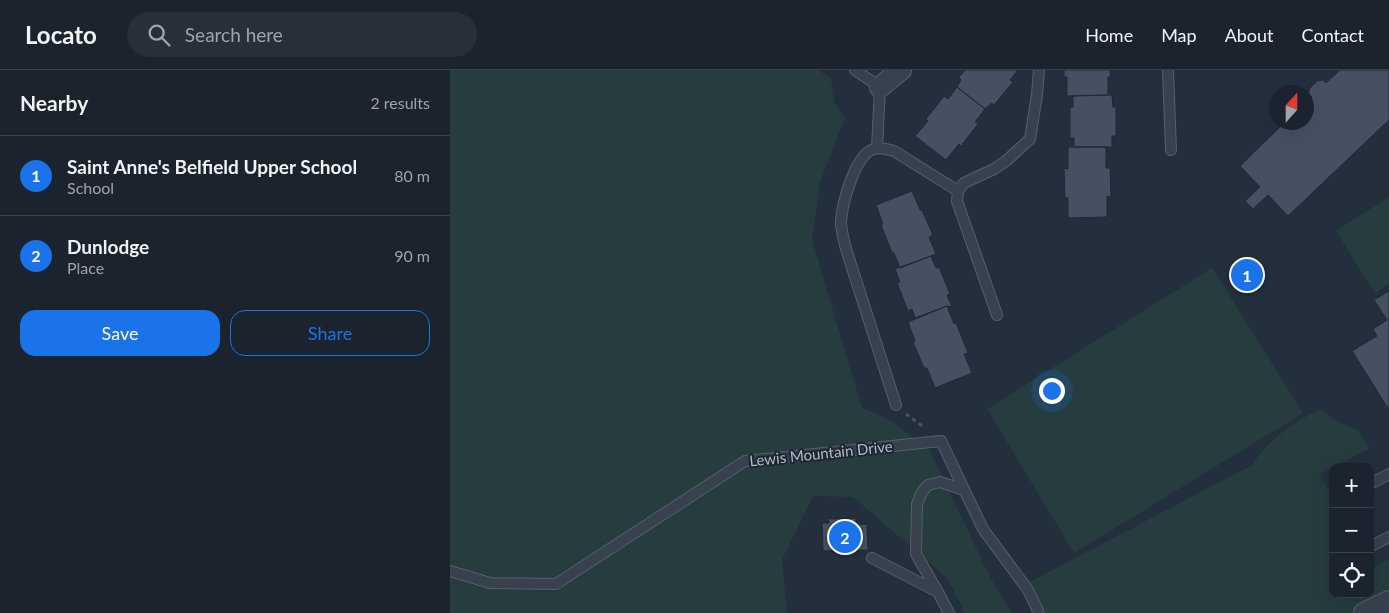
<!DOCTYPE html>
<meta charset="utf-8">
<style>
body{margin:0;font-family:Lato,sans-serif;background:#282f3a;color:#f1f3f6}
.controls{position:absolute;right:15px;bottom:15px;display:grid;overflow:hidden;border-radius:10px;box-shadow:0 5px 20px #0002}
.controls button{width:45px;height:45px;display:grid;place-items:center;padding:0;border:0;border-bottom:1px solid #39404a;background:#1b232e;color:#f1f3f6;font:25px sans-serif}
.compass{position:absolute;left:819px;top:15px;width:45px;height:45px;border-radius:50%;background:#1b232e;box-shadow:0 5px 20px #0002;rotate:21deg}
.you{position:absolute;left:601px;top:320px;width:18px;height:18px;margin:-12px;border:4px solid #fff;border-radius:50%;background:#1a73e8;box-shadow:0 0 0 8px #1a73e833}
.badge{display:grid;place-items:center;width:32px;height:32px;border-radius:50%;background:#1a73e8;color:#fff;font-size:16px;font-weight:700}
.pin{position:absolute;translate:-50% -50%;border:2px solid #fff;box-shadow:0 1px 5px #0006}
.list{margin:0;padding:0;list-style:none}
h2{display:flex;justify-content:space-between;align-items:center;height:65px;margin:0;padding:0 20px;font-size:21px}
h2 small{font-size:16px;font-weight:400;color:#a0a4aa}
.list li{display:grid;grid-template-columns:32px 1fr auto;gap:15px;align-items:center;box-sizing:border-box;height:80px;padding:0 20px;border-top:1px solid #39404a}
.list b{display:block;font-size:19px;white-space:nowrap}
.list p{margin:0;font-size:16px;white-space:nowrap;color:#a0a4aa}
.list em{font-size:16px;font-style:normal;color:#a0a4aa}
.actions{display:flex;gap:10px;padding:15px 20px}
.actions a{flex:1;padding:11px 0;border:1px solid #1a73e8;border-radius:15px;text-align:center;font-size:18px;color:#1a73e8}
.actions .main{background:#1a73e8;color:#fff}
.icon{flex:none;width:28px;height:28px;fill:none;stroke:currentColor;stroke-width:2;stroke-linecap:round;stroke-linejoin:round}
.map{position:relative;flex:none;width:939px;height:543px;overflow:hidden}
header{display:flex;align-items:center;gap:30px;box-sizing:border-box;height:70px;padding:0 25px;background:#1b232e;border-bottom:1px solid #39404a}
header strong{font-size:24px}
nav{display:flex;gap:28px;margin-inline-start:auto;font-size:18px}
.search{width:350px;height:45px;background:#282f3a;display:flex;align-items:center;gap:12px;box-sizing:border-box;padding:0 18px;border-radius:28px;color:#a0a4aa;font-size:19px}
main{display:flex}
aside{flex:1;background:#1b232e}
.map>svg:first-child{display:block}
.green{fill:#263c3f}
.building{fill:#455162;stroke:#1f2835}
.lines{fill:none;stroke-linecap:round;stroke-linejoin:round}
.lane-casing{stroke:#565f6c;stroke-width:12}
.street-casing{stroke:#565f6c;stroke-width:22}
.path{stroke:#44595c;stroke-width:3;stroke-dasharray:4 4;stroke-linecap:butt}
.lane{stroke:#38414e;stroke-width:10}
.street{stroke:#38414e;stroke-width:20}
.labels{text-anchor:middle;stroke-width:4;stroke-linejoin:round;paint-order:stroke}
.street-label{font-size:15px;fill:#b4bcc9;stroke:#1d2633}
</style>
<header>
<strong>Locato</strong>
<div class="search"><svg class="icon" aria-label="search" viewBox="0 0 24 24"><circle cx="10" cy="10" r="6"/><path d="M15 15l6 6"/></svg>Search here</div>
<nav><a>Home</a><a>Map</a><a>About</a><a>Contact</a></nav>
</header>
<main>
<aside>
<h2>Nearby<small>2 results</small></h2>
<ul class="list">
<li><span class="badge">1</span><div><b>Saint Anne's Belfield Upper School</b><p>School</p></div><em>80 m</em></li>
<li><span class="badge">2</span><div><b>Dunlodge</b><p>Place</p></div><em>90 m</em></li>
</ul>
<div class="actions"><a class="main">Save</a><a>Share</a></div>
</aside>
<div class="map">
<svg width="939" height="543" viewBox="0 0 939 543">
<rect width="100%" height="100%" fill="#242f3e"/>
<path class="green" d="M 0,0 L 367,0 L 381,8 L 384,32 L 395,48 L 370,112 L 362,170 L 412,338 L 442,351 L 480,381 L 540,507 L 562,543 L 515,543 L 497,508 L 403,427 L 363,426 L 332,490 L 337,543 L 0,543 Z
M 939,127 L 939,214 L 925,223 L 886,161 Z
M 762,198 L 853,343 L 624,483 L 537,339 Z
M 872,339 L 884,350 L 907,360 L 920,378 L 870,404 L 883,429 L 883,524 L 920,524 L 920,499 L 939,489 L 939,528 L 908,543 L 594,543 L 578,513 L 802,395 C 819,369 844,351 872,339 Z"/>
<path class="building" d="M 515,0 L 568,0 L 560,10 L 563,12 L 544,35 L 542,33 L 535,39 L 507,17 L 511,10 L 509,7 Z
M 614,0 L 660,0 L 661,7 L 658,7 L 658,25 L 617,26 L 617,7 L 614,7 Z
M 890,0 L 939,0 L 939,50 L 838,146 L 818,125 L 803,139 L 795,131 L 810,117 L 790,96 L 835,52 L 856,52 L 856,32 L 862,27 L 859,24 L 859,19 L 867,11 L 873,10 L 876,13 Z
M 507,17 L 535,39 L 525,52 L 528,54 L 511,76 L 509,74 L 496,90 L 465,66 L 478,51 L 476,49 L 494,26 L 498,29 Z
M 662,25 L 663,37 L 666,37 L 666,66 L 662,66 L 662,77 L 624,77 L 624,68 L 620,68 L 620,37 L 623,37 L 623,26 Z
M 618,77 L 656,77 L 656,98 L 660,98 L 661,127 L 657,126 L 657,147 L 618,148 L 618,128 L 615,128 L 614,98 L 618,99 Z
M 462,121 L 470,140 L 472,140 L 483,165 L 479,167 L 486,184 L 450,198 L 444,183 L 442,183 L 431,155 L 433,154 L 426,135 Z
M 481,186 L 486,198 L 489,197 L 500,224 L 497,225 L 502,237 L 497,236 L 465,248 L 462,239 L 458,241 L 447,213 L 450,212 L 445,199 Z
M 939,221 L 939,340 L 902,281 L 927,266 L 923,259 L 937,250 L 924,230 Z
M 497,236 L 504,254 L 506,253 L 518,283 L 514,284 L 522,303 L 485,318 L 477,298 L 474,298 L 463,272 L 465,271 L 458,252 Z
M 406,448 L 406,455 L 417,454 L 418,480 L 373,481 L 372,453 L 379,453 L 378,449 Z"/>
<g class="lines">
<defs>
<path id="lane" d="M 405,0 L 430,17 L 427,78
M 718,0 L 721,80
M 547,245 L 507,131 L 508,121 L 514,113 L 544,99 L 556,91 L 580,69 L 587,25 L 589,0
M 446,335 L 396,179 C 394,170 391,160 391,152 C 392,134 404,89 421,80 C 429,77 436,79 444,81 L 508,121
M 920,414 L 939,404
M 920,474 L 921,476 L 939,467
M 422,488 L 488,522 L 499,543
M 0,501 L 40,513 L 106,514 L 295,391 L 491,371 L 533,459 L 578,520 L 589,543
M 488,522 L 466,484 L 467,434 L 472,422 L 478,415 L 490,412 L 514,420"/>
<path id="street" d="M 430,17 L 451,0
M 914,543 L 939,531"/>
</defs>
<use href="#lane" class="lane-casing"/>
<use href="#street" class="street-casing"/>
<path class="path" d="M 456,344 L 475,358"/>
<use href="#lane" class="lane"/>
<use href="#street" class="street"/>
</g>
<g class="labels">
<g class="street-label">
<text transform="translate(371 384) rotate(-6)" y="5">Lewis Mountain Drive</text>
</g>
</g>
</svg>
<div class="controls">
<button>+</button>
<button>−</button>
<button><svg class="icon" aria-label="locate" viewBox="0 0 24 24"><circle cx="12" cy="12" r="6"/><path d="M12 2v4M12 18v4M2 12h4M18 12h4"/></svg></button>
</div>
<svg class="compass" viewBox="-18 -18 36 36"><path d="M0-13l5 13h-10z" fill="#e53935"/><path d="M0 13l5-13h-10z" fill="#a0a4aa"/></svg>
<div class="you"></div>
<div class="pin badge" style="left:797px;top:205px">1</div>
<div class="pin badge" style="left:395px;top:467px">2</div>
</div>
</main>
